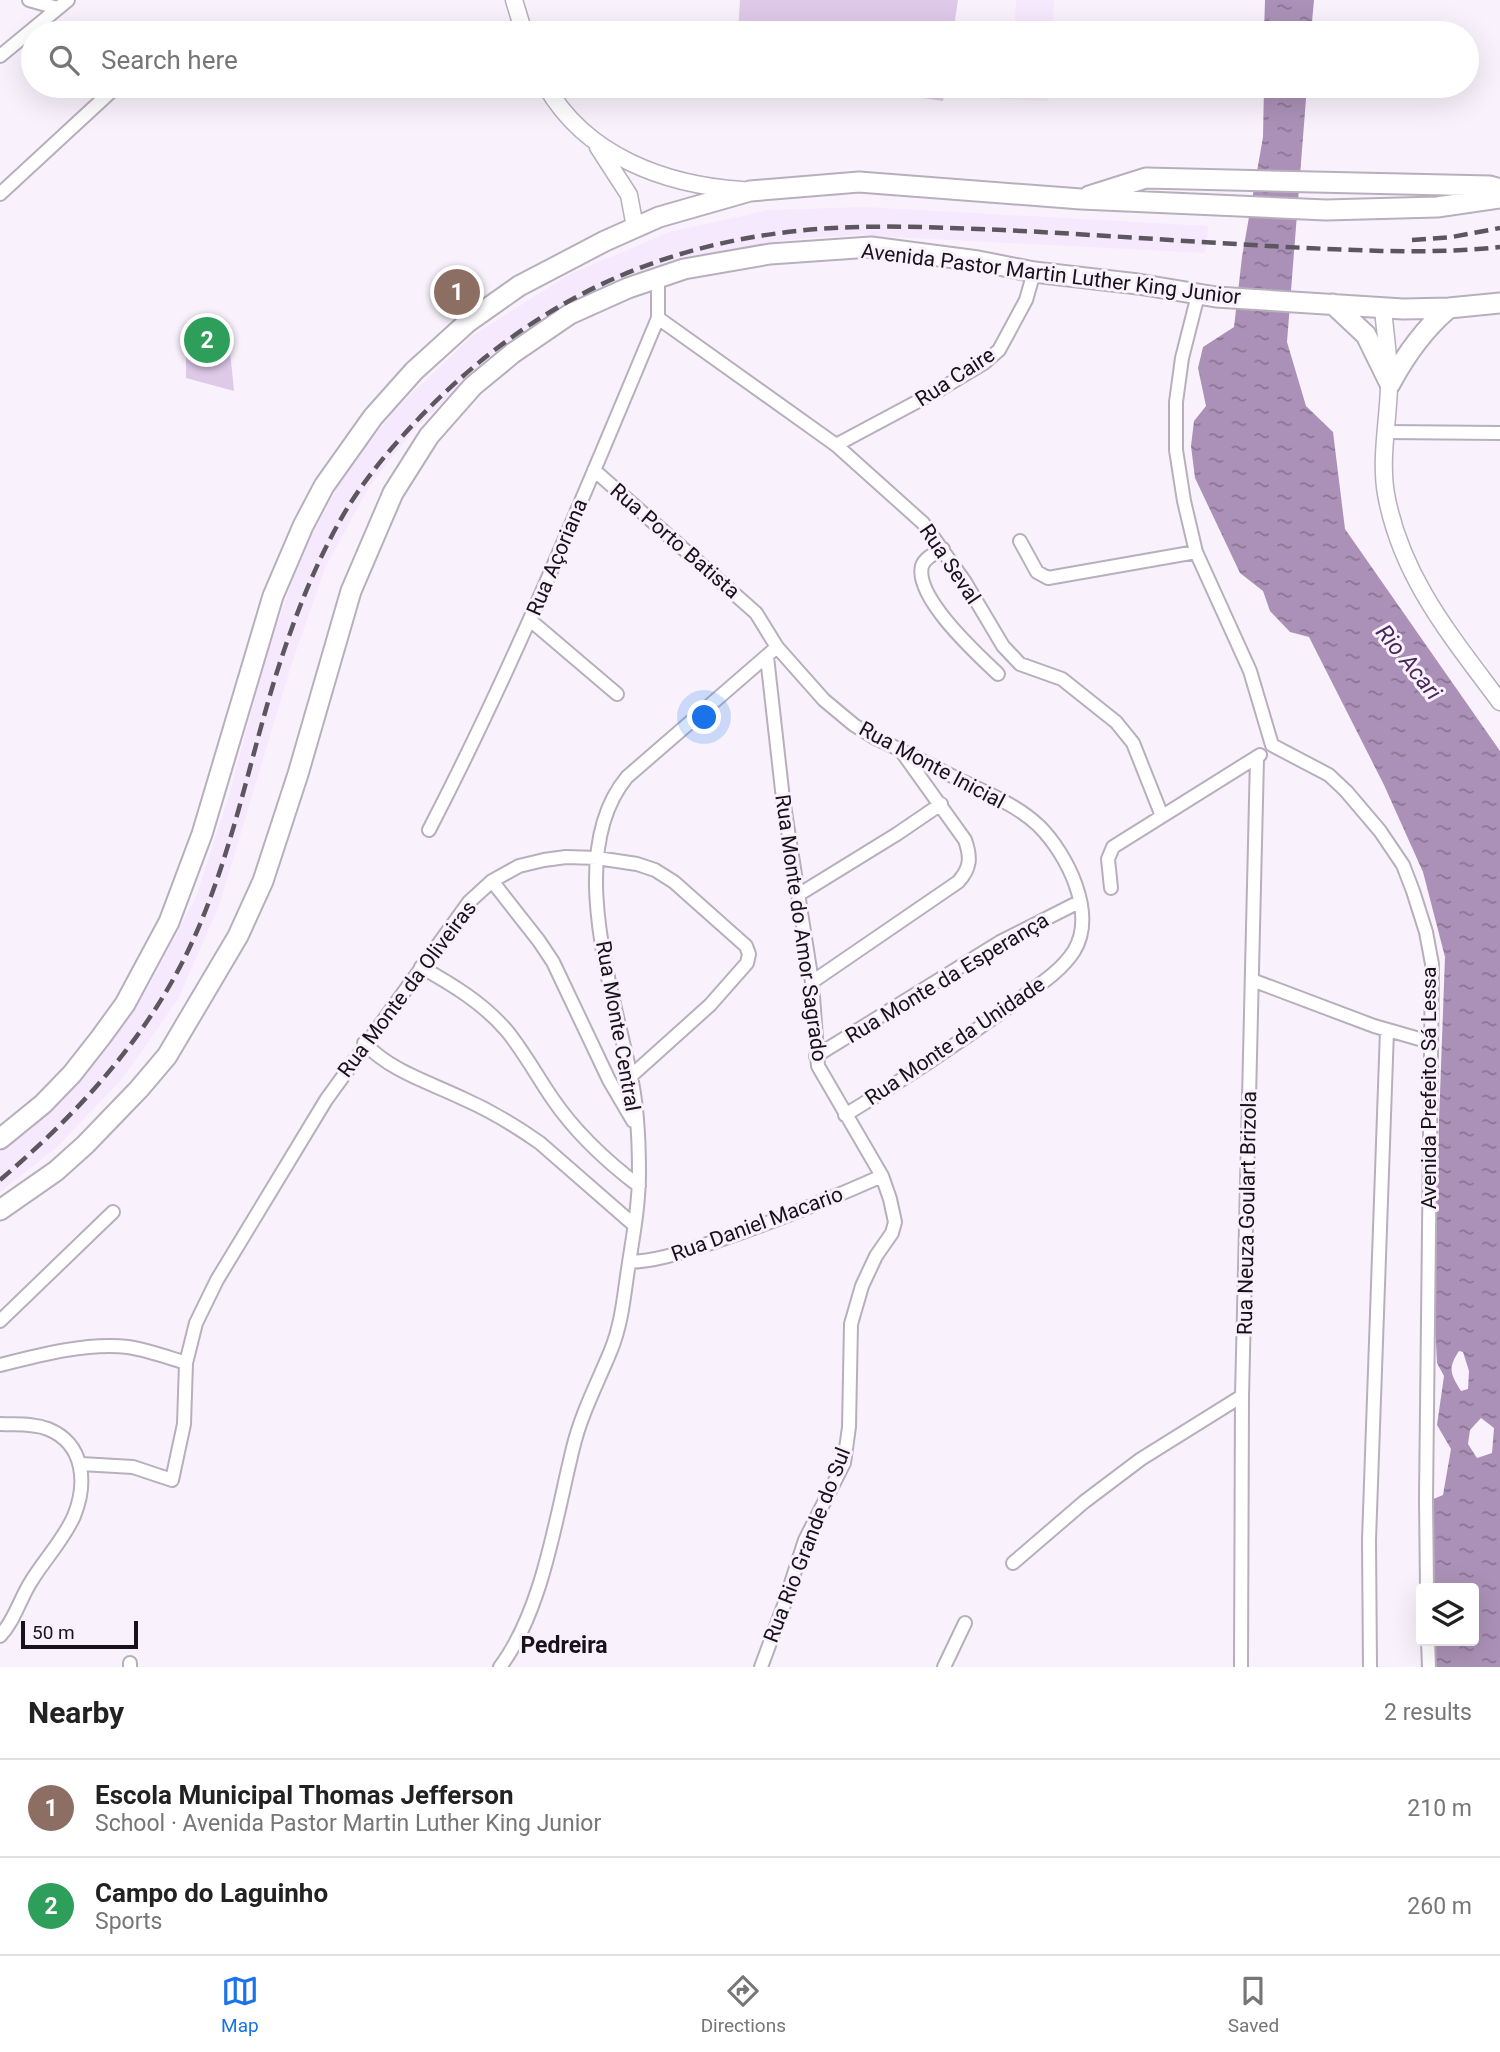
<!DOCTYPE html>
<meta charset="utf-8">
<style>
body{margin:0;font-family:Roboto,sans-serif;background:#f6f6f6;color:#222}
.controls{position:absolute;right:21px;bottom:21px;display:grid;overflow:hidden;border-radius:7px;box-shadow:0 7px 28px #0002}
.controls button{width:63px;height:63px;display:grid;place-items:center;padding:0;border:0;border-bottom:2px solid #e0e0e0;background:#fff;color:#222;font:35px sans-serif}
.scale{position:absolute;left:21px;bottom:18px;width:117px;box-sizing:border-box;padding-left:7px;border:4px solid #171318;border-top:0;font-size:19px;line-height:24px;white-space:nowrap;color:#171318;-webkit-text-stroke:5px #f9f2fd;paint-order:stroke}
.you{position:absolute;left:705px;top:718px;width:24px;height:24px;margin:-18px;border:5px solid #fff;border-radius:50%;background:#1a73e8;box-shadow:0 0 0 10px #1a73e833}
.badge{display:grid;place-items:center;width:46px;height:46px;border-radius:50%;background:#1a73e8;color:#fff;font-size:23px;font-weight:700}
.pin{position:absolute;translate:-50% -50%;border:4px solid #fff;box-shadow:0 2px 7px #0006}
.list{margin:0;padding:0;list-style:none}
h2{display:flex;justify-content:space-between;align-items:center;height:91px;margin:0;padding:0 28px;font-size:30px}
h2 small{font-size:23px;font-weight:400;color:#767676}
.list li{display:grid;grid-template-columns:46px 1fr auto;gap:21px;align-items:center;box-sizing:border-box;height:98px;padding:0 28px;border-top:2px solid #e0e0e0}
.list b{display:block;font-size:26px;white-space:nowrap}
.list p{margin:0;font-size:23px;white-space:nowrap;color:#767676}
.list em{font-size:23px;font-style:normal;color:#767676}
.icon{flex:none;width:38px;height:38px;fill:none;stroke:currentColor;stroke-width:2;stroke-linecap:round;stroke-linejoin:round}
.map{position:relative;flex:none;width:1500px;height:1667px;overflow:hidden}
.search{position:absolute;background:#fff;box-shadow:0 7px 28px #0002;left:21px;right:21px;top:21px;height:77px;display:flex;align-items:center;gap:18px;box-sizing:border-box;padding:0 24px;border-radius:38px;color:#767676;font-size:26px}
.sheet{height:287px;background:#fff}
nav{display:flex;justify-content:space-around;align-items:center;box-sizing:border-box;height:98px;border-top:2px solid #e0e0e0;background:#fff;font-size:19px;color:#767676}
nav a{display:grid;justify-items:center;gap:4px}
nav .on{color:#1a73e8}
.map>svg:first-child{display:block}
.built{fill:#f6e8fd}
.garden{fill:#dec9e8}
.water{fill:url(#water-ripples);fill-rule:evenodd}
.lines{fill:none;stroke-linecap:round;stroke-linejoin:round}
.minor-casing{stroke:#b8afbd;stroke-width:16}
.tertiary-casing{stroke:#b8afbd;stroke-width:19}
.primary-casing{stroke:#b8afbd;stroke-width:23}
.minor{stroke:#fff;stroke-width:12}
.tertiary{stroke:#fff;stroke-width:16}
.primary{stroke:#fff;stroke-width:19}
.rail{stroke:#5c575e;stroke-width:4.5;stroke-dasharray:14 7;stroke-linecap:butt}
.labels{text-anchor:middle;stroke-width:6;stroke-linejoin:round;paint-order:stroke}
.street-label{font-size:21px;fill:#171318;stroke:#f9f2fd}
.water-label{font-size:23px;font-style:italic;fill:#4a2759;stroke:#f9f2fd}
.neighbourhood-label{font-size:23px;font-weight:bold;fill:#171318;stroke:#f9f2fd}
</style>
<div class="map">
<svg width="1500" height="1667" viewBox="0 0 1500 1667">
<defs>
<pattern id="water-ripples" width="26" height="14" patternUnits="userSpaceOnUse" patternTransform="scale(1.75)"><rect width="26" height="14" fill="#ab91b7"/><path d="M2 4q2-2 4 0t4 0M15 11q2-2 4 0t4 0" fill="none" stroke="#8a7594"/></pattern>
</defs>
<rect width="100%" height="100%" fill="#f9f2fd"/>
<path class="built" d="M 1016,0 L 1054,0 L 1052,33 L 1014,33 Z
M 1000,86 L 1049,86 L 1048,101 L 999,99 Z
M 866,207 L 1208,226 L 1205,253 L 853,235 L 784,240 L 684,260 L 499,352 L 418,425 L 370,485 L 325,568 L 291,666 L 219,906 L 178,999 L 123,1078 L 56,1148 L 0,1192 L 0,1152 L 31,1129 L 99,1058 L 149,986 L 196,897 L 228,799 L 267,654 L 301,555 L 346,471 L 395,410 L 472,336 L 568,275 L 670,232 L 768,210 Z"/>
<path class="garden" d="M 740,0 L 958,0 L 953,33 L 738,33 Z
M 840,86 L 945,86 L 943,101 Z
M 227,321 L 234,391 L 186,378 L 186,322 Z"/>
<path class="water" d="M 1265,0 L 1314,0 L 1311,33 L 1264,33 Z
M 1264,86 L 1307,86 L 1287,342 L 1306,406 L 1333,432 L 1345,529 L 1500,751 L 1500,1667 L 1435,1667 L 1431,1641 L 1474,1641 L 1474,1588 L 1430,1588 L 1431,1500 L 1443,1495 L 1451,1449 L 1437,1425 L 1444,1376 L 1437,1363 L 1433,1285 L 1445,957 L 1423,872 L 1384,785 L 1309,637 L 1290,632 L 1270,611 L 1263,591 L 1240,573 L 1195,478 L 1191,446 L 1194,421 L 1206,406 L 1198,368 L 1203,347 L 1234,327 L 1242,257 L 1263,137 ZM 1459,1351 L 1463,1352 L 1469,1371 L 1468,1389 L 1461,1391 C 1451,1374 1447,1369 1459,1351 ZM 1481,1418 L 1494,1428 L 1492,1453 L 1477,1458 L 1468,1444 L 1470,1430 Z"/>
<g class="lines">
<defs>
<path id="minor" d="M 29,0 L 57,8
M 0,56 L 68,0
M 0,194 L 117,86
M 1198,295 L 1182,358 L 1176,402 L 1176,450 L 1184,501 L 1196,552 L 1250,671 L 1272,745 L 1329,775 L 1346,791 L 1380,831 L 1403,865 L 1413,891 L 1426,932 L 1432,964 L 1426,1499 L 1427,1588
M 658,318 L 836,445 L 923,523 L 965,582 L 1003,646 L 1020,664 L 1062,679 L 1116,722 L 1133,743 L 1162,816
M 1386,432 L 1500,433
M 836,445 L 939,390 L 984,363 L 999,350 L 1026,300 L 1034,272
M 594,470 L 756,613 L 777,647 L 824,700 L 854,725 L 875,738 C 906,752 936,768 966,783 C 991,795 1018,806 1039,826 C 1067,854 1097,913 1074,951 C 1060,973 1034,988 1014,1003 C 959,1043 903,1080 845,1115
M 1020,541 L 1037,572 L 1048,578 L 1196,552
M 943,549 C 936,553 925,557 922,566 C 914,597 977,654 998,674
M 530,620 L 617,694
M 429,830 C 515,664 586,490 658,318 L 658,276
M 492,881 L 539,941 L 553,962 L 609,1080 L 633,1121
M 1111,888 L 1108,859 L 1113,847 L 1260,755
M 798,895 L 897,834 L 941,804
M 421,967 C 453,985 483,1003 507,1031 C 524,1052 537,1076 552,1098 C 575,1132 606,1161 639,1186
M 1252,980 L 1374,1026 L 1430,1042
M 812,982 L 958,882 C 971,868 971,857 965,840 L 902,752
M 364,1043 C 392,1072 429,1082 464,1099 C 491,1111 516,1126 540,1143 L 634,1225
M 816,1056 L 1000,942 L 1079,902
M 629,1262 C 660,1261 688,1250 717,1241 C 773,1222 828,1200 882,1176
M 0,1321 L 113,1212
M 0,1365 C 39,1355 88,1342 128,1347 C 148,1350 167,1357 186,1363
M 0,1424 C 16,1425 33,1423 48,1429 C 85,1444 87,1484 74,1516 C 64,1539 45,1559 32,1580 C 20,1598 15,1620 0,1636
M 81,1464 L 133,1467 L 172,1480 L 184,1424 L 186,1363 L 196,1323 L 217,1280 L 326,1100 L 469,902 L 492,881 L 519,866 L 544,860 L 566,857 L 597,858 L 637,864 L 655,870 L 674,882 L 746,946 L 749,954 L 747,963 L 710,1005 L 631,1076
M 1013,1563 L 1084,1502 L 1141,1459 L 1242,1396
M 1428,1641 L 1429,1667
M 130,1663 L 130,1667
M 500,1667 C 543,1610 556,1516 573,1448 C 581,1414 598,1382 611,1350 C 620,1328 623,1305 626,1283 C 631,1246 639,1210 639,1173 C 639,1142 637,1102 630,1073 C 612,987 565,852 627,777 L 777,647
M 761,1667 L 784,1605 L 805,1540 L 844,1463 L 849,1427 L 851,1324 L 862,1286 L 876,1256 L 892,1233 L 895,1222 L 890,1199 L 882,1176 L 818,1066 L 812,982 L 783,799 L 767,657
M 944,1667 L 965,1623
M 1241,1667 L 1242,1396 L 1257,758
M 1370,1667 L 1369,1540 L 1387,1030"/>
<path id="tertiary" d="M 514,0 L 524,33
M 546,86 C 586,156 665,185 742,190
M 598,147 L 629,195 L 635,227
M 1383,308 C 1385,334 1390,361 1389,387 C 1388,422 1380,459 1386,494 C 1401,577 1451,636 1500,702"/>
<path id="primary" d="M 1089,196 L 1146,178 L 1490,186 L 1500,189
M 1333,304 L 1366,335 L 1390,384
M 1390,384 C 1405,356 1424,329 1449,308
M 0,1139 L 43,1104 L 72,1074 L 101,1037 L 125,1004 L 169,922 L 202,834 L 273,596 L 303,526 L 324,486 L 373,417 L 414,371 L 468,322 L 519,286 L 605,241 L 659,217 L 750,191 L 859,182 L 1081,199 L 1326,210 L 1437,207 L 1500,198
M 0,1210 L 56,1171 L 85,1145 L 139,1089 L 167,1056 L 238,936 L 263,881 L 298,774 L 351,591 L 393,493 L 429,436 L 473,386 L 513,353 L 570,314 L 628,288 L 684,269 L 770,254 L 871,247 L 978,261 L 1034,272 L 1138,284 L 1216,297 L 1403,309 L 1449,308 L 1500,303"/>
</defs>
<use href="#minor" class="minor-casing"/>
<use href="#tertiary" class="tertiary-casing"/>
<use href="#primary" class="primary-casing"/>
<use href="#minor" class="minor"/>
<use href="#tertiary" class="tertiary"/>
<use href="#primary" class="primary"/>
<path class="rail" d="M 1412,240 L 1452,237 L 1500,228
M 0,1180 C 75,1116 142,1044 186,955 C 230,865 247,769 276,675 C 294,618 317,558 348,507 C 371,470 401,436 432,405 C 530,308 642,251 780,233 C 854,223 928,227 1003,230 C 1104,235 1206,243 1307,248 C 1371,251 1437,254 1500,247"/>
</g>
<g class="labels">
<g class="street-label">
<text transform="translate(1051 274) rotate(7)" y="7">Avenida Pastor Martin Luther King Junior</text>
<text transform="translate(955 377) rotate(-33)" y="7">Rua Caire</text>
<text transform="translate(675 541) rotate(41)" y="7">Rua Porto Batista</text>
<text transform="translate(557 557) rotate(-67)" y="7">Rua Açoriana</text>
<text transform="translate(950 564) rotate(56)" y="7">Rua Seval</text>
<text transform="translate(932 765) rotate(28)" y="7">Rua Monte Inicial</text>
<text transform="translate(801 928) rotate(82)" y="7">Rua Monte do Amor Sagrado</text>
<text transform="translate(947 978) rotate(-31)" y="7">Rua Monte da Esperança</text>
<text transform="translate(407 989) rotate(-53)" y="7">Rua Monte da Oliveiras</text>
<text transform="translate(618 1026) rotate(80)" y="7">Rua Monte Central</text>
<text transform="translate(955 1041) rotate(-34)" y="7">Rua Monte da Unidade</text>
<text transform="translate(1429 1088) rotate(-90)" y="7">Avenida Prefeito Sá Lessa</text>
<text transform="translate(1247 1213) rotate(-89)" y="7">Rua Neuza Goulart Brizola</text>
<text transform="translate(757 1224) rotate(-20)" y="7">Rua Daniel Macario</text>
<text transform="translate(807 1545) rotate(-69)" y="7">Rua Rio Grande do Sul</text>
</g>
<g class="water-label">
<text transform="translate(1409 662) rotate(51)" y="8">Rio Acari</text>
</g>
<g class="neighbourhood-label">
<text x="564" y="1653">Pedreira</text>
</g>
</g>
</svg>
<div class="controls">
<button><svg class="icon" aria-label="layers" viewBox="0 0 24 24"><path d="M12 4l9 5-9 5-9-5zM3 14l9 5 9-5"/></svg></button>
</div>
<div class="scale">50 m</div>
<div class="you"></div>
<div class="pin badge" style="left:457px;top:292px;background:#8d6e63">1</div>
<div class="pin badge" style="left:207px;top:340px;background:#2e9e5b">2</div>
<div class="search"><svg class="icon" aria-label="search" viewBox="0 0 24 24"><circle cx="10" cy="10" r="6"/><path d="M15 15l6 6"/></svg>Search here</div>
</div>
<section class="sheet">
<h2>Nearby<small>2 results</small></h2>
<ul class="list">
<li><span class="badge" style="background:#8d6e63">1</span><div><b>Escola Municipal Thomas Jefferson</b><p>School · Avenida Pastor Martin Luther King Junior</p></div><em>210 m</em></li>
<li><span class="badge" style="background:#2e9e5b">2</span><div><b>Campo do Laguinho</b><p>Sports</p></div><em>260 m</em></li>
</ul>
</section>
<nav>
<a class="on"><svg class="icon" aria-label="map" viewBox="0 0 24 24"><path d="M3 6l6-2 6 2 6-2v14l-6 2-6-2-6 2zM9 4v14M15 6v14"/></svg>Map</a>
<a><svg class="icon" aria-label="directions" viewBox="0 0 24 24"><path d="M12 3l9 9-9 9-9-9zM9 14v-3h6M13 9l2 2-2 2"/></svg>Directions</a>
<a><svg class="icon" aria-label="saved" viewBox="0 0 24 24"><path d="M7 4h10v16l-5-4-5 4z"/></svg>Saved</a>
</nav>
